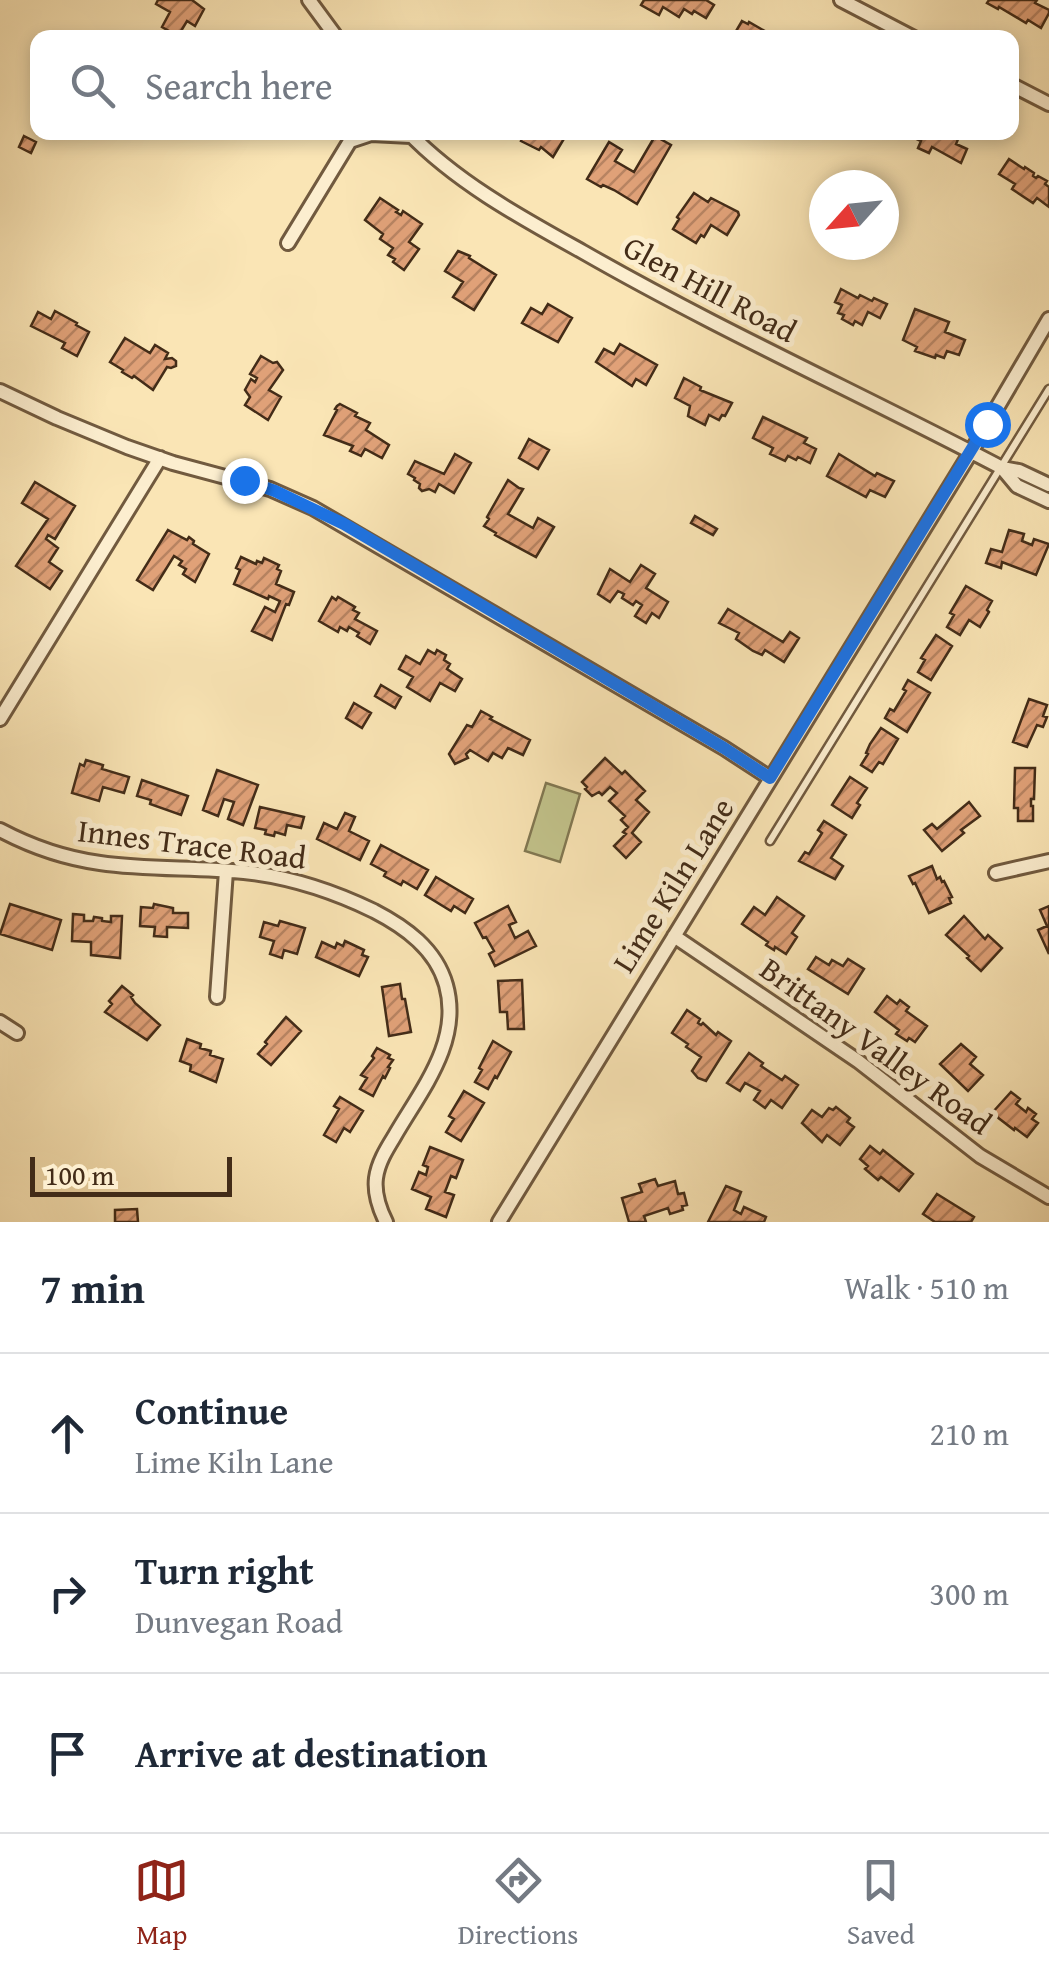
<!DOCTYPE html>
<meta charset="utf-8">
<style>
body{margin:0;font-family:"Gentium Book Plus",serif;background:#f6f6f7;color:#1f2937}
.compass{position:absolute;left:809px;top:170px;width:90px;height:90px;border-radius:50%;background:#fff;box-shadow:0 5px 15px #0003;rotate:243deg}
.scale{position:absolute;left:30px;bottom:25px;width:202px;box-sizing:border-box;padding-left:10px;border:5px solid #432c18;border-top:0;font-size:28px;line-height:35px;white-space:nowrap;color:#432c18;-webkit-text-stroke:8px #fceecf;paint-order:stroke}
.stop{position:absolute;width:30px;height:30px;margin:-22px;border:8px solid #1a73e8;border-radius:50%;background:#fff}
.stop.end{background:#1a73e8;border-color:#fff;box-shadow:0 2px 10px #0008}
.list{margin:0;padding:0;list-style:none}
h2{display:flex;justify-content:space-between;align-items:center;height:130px;margin:0;padding:0 40px;font-size:42px}
h2 small{font-size:32px;font-weight:400;color:#747a83}
.list li{display:grid;grid-template-columns:65px 1fr auto;gap:30px;align-items:center;box-sizing:border-box;height:160px;padding:0 40px;border-top:2px solid #e0e1e3}
.list b{display:block;font-size:38px;white-space:nowrap}
.list p{margin:0;font-size:32px;white-space:nowrap;color:#747a83}
.list em{font-size:32px;font-style:normal;color:#747a83}
.icon{flex:none;width:55px;height:55px;fill:none;stroke:currentColor;stroke-width:2;stroke-linecap:round;stroke-linejoin:round}
.map{position:relative;flex:none;width:1049px;height:1222px;overflow:hidden}
.search{position:absolute;background:#fff;box-shadow:0 5px 15px #0003;left:30px;right:30px;top:30px;height:110px;display:flex;align-items:center;gap:25px;box-sizing:border-box;padding:0 35px;border-radius:20px;color:#747a83;font-size:38px}
.sheet{height:610px;background:#fff}
nav{display:flex;justify-content:space-around;align-items:center;box-sizing:border-box;height:140px;border-top:2px solid #e0e1e3;background:#fff;font-size:28px;color:#747a83}
nav a{display:grid;justify-items:center;gap:5px}
nav .on{color:#8f2418}
.map>svg:first-child{display:block}
.park{fill:#c2c38b;stroke:#827852;stroke-width:2.5}
.building{fill:url(#building-hatch);stroke:#432c18;stroke-width:2.5}
.lines{fill:none;stroke-linecap:round;stroke-linejoin:round}
.lane-casing{stroke:#715a3f;stroke-width:11}
.street-casing{stroke:#715a3f;stroke-width:18}
.lane{stroke:#fceecf;stroke-width:6}
.street{stroke:#fceecf;stroke-width:12}
.route{stroke:#1a73e8;stroke-width:12}
.labels{text-anchor:middle;stroke-width:10;stroke-linejoin:round;paint-order:stroke}
.street-label{font-size:32px;fill:#432c18;stroke:#fceecf}
</style>
<div class="map">
<svg width="1049" height="1222" viewBox="0 0 1049 1222">
<defs>
<pattern id="building-hatch" width="6" height="6" patternUnits="userSpaceOnUse" patternTransform="scale(2.5)"><rect width="6" height="6" fill="#e0a178"/><path d="M-1 1l2-2M0 6l6-6M5 7l2-2" fill="none" stroke="#b78361"/></pattern>
</defs>
<rect width="100%" height="100%" fill="#fae5b5"/>
<filter id="stains"><feTurbulence type="fractalNoise" baseFrequency=".002" numOctaves="4"/><feColorMatrix values="0 0 0 0 .2 0 0 0 0 .09 0 0 0 0 .02 0 0 0 .5 -.17"/></filter>
<radialGradient id="worn" r=".72"><stop offset=".6" stop-color="#630" stop-opacity="0"/><stop offset="1" stop-color="#630" stop-opacity=".3"/></radialGradient>
<path class="park" d="M 546,783 L 580,794 L 560,862 L 525,851 Z"/>
<path class="building" d="M 158,0 L 192,0 L 204,9 L 195,26 L 187,21 L 178,36 L 162,27 L 170,12 L 156,4 Z
M 644,0 L 706,0 L 714,5 L 706,18 L 694,11 L 692,14 L 684,9 L 679,17 L 663,7 L 659,15 L 641,5 Z
M 989,0 L 1037,0 L 1035,3 L 1049,10 L 1049,13 L 1041,28 L 1028,20 L 1026,23 L 999,7 L 998,9 L 987,3 Z
M 742,21 L 748,24 L 749,22 L 777,38 L 732,38 Z
M 516,132 L 568,132 L 553,157 L 541,147 L 539,150 L 521,141 L 522,139 L 515,135 Z
M 909,132 L 961,132 L 956,144 L 967,149 L 961,163 L 932,147 L 929,153 L 918,148 L 921,141 L 908,135 Z
M 24,136 L 36,142 L 31,153 L 19,147 Z
M 655,136 L 671,145 L 637,204 L 614,190 L 603,185 L 601,187 L 587,179 L 609,142 L 622,150 L 615,161 L 634,172 Z
M 1009,159 L 1024,169 L 1025,167 L 1034,173 L 1033,176 L 1036,178 L 1038,176 L 1047,181 L 1045,184 L 1049,187 L 1049,207 L 1037,198 L 1033,203 L 1012,189 L 1015,184 L 999,174 Z
M 694,193 L 708,202 L 711,198 L 738,212 L 739,215 L 727,235 L 711,225 L 704,237 L 701,235 L 696,243 L 673,229 L 679,219 L 677,217 Z
M 380,198 L 398,210 L 396,212 L 401,215 L 403,211 L 422,224 L 409,242 L 419,249 L 404,270 L 393,262 L 395,259 L 388,255 L 393,248 L 380,239 L 383,234 L 365,220 Z
M 458,251 L 470,256 L 469,258 L 496,275 L 474,310 L 453,297 L 463,282 L 445,271 Z
M 841,289 L 858,298 L 860,295 L 872,301 L 874,298 L 887,304 L 880,318 L 868,312 L 862,325 L 855,321 L 853,325 L 842,319 L 844,315 L 838,313 L 842,305 L 835,302 Z
M 548,304 L 572,318 L 558,342 L 522,323 L 531,308 L 542,314 Z
M 915,309 L 949,322 L 945,332 L 965,340 L 959,355 L 947,351 L 944,358 L 936,355 L 935,358 L 915,351 L 917,347 L 903,340 Z
M 55,311 L 77,323 L 76,325 L 89,332 L 77,356 L 62,348 L 65,343 L 31,326 L 38,312 L 51,319 Z
M 125,338 L 150,353 L 155,345 L 168,353 L 165,359 L 172,358 L 176,361 L 176,366 L 171,368 L 167,367 L 153,390 L 134,376 L 132,378 L 122,372 L 123,370 L 110,362 Z
M 620,344 L 657,365 L 646,385 L 636,379 L 632,386 L 596,362 L 604,349 L 614,354 Z
M 261,356 L 273,363 L 277,362 L 283,370 L 269,390 L 281,397 L 268,420 L 245,405 L 250,397 L 245,390 L 251,379 L 255,382 L 257,378 L 250,374 Z
M 684,378 L 701,387 L 700,390 L 732,403 L 725,416 L 722,415 L 719,420 L 709,415 L 705,425 L 688,416 L 690,406 L 675,398 Z
M 340,404 L 357,413 L 355,416 L 370,423 L 366,430 L 389,445 L 382,458 L 365,449 L 361,456 L 350,451 L 353,446 L 324,435 L 337,410 L 335,409 L 337,406 Z
M 763,417 L 807,438 L 804,443 L 816,449 L 810,463 L 798,457 L 796,460 L 788,456 L 785,461 L 770,454 L 773,448 L 753,438 Z
M 529,439 L 549,450 L 538,469 L 519,458 Z
M 455,454 L 471,463 L 454,493 L 439,484 L 435,492 L 429,489 L 422,491 L 419,488 L 420,484 L 414,480 L 415,478 L 408,474 L 415,461 L 444,474 Z
M 839,454 L 875,476 L 877,473 L 894,481 L 885,497 L 870,490 L 866,497 L 827,476 Z
M 508,480 L 519,488 L 523,489 L 508,514 L 533,528 L 538,518 L 554,527 L 536,557 L 495,535 L 496,533 L 484,526 L 489,519 L 487,517 Z
M 35,482 L 75,506 L 55,539 L 48,535 L 46,539 L 58,548 L 49,562 L 62,571 L 50,589 L 16,566 L 48,519 L 22,503 Z
M 695,516 L 717,529 L 713,535 L 691,523 Z
M 168,530 L 187,540 L 189,537 L 194,541 L 193,544 L 209,554 L 195,582 L 183,574 L 186,569 L 179,565 L 182,561 L 174,556 L 153,590 L 137,580 Z
M 1009,530 L 1024,534 L 1022,541 L 1032,545 L 1034,539 L 1049,544 L 1036,575 L 1002,562 L 1001,568 L 986,563 L 991,549 L 1002,552 Z
M 241,557 L 256,564 L 257,561 L 262,563 L 264,558 L 279,565 L 277,569 L 281,571 L 276,584 L 294,592 L 289,605 L 286,604 L 272,640 L 252,631 L 265,607 L 275,612 L 280,601 L 269,596 L 268,599 L 234,584 L 240,570 L 236,568 Z
M 641,565 L 655,574 L 646,588 L 668,602 L 659,618 L 652,613 L 646,623 L 635,616 L 642,605 L 636,601 L 633,605 L 622,598 L 624,594 L 618,591 L 610,602 L 598,594 L 610,569 L 630,582 Z
M 966,586 L 992,601 L 987,610 L 989,612 L 980,627 L 969,620 L 960,635 L 947,627 L 954,615 L 950,613 Z
M 332,597 L 336,600 L 338,597 L 355,607 L 353,610 L 359,613 L 355,619 L 377,631 L 370,644 L 357,636 L 359,633 L 349,627 L 347,631 L 340,627 L 338,632 L 319,621 Z
M 728,609 L 783,642 L 790,632 L 799,638 L 784,662 L 765,650 L 762,655 L 753,651 L 736,639 L 739,633 L 719,623 Z
M 936,635 L 952,646 L 931,680 L 918,672 L 925,660 L 921,658 Z
M 428,650 L 435,654 L 437,650 L 446,655 L 444,660 L 450,664 L 447,669 L 462,679 L 455,691 L 440,683 L 430,701 L 407,687 L 413,677 L 399,669 L 406,656 L 420,664 Z
M 908,680 L 930,693 L 907,732 L 885,718 L 890,709 L 894,711 L 906,691 L 903,689 Z
M 381,685 L 401,697 L 395,708 L 375,696 Z
M 1029,699 L 1047,705 L 1043,716 L 1047,717 L 1043,727 L 1037,725 L 1027,747 L 1013,742 Z
M 354,703 L 371,713 L 362,728 L 346,718 Z
M 481,711 L 492,717 L 490,719 L 530,740 L 523,755 L 508,748 L 502,758 L 493,753 L 488,761 L 470,750 L 466,754 L 468,758 L 455,764 L 449,754 L 467,725 L 472,727 Z
M 881,728 L 898,739 L 883,764 L 879,762 L 872,772 L 861,765 L 868,754 L 866,753 L 870,744 Z
M 605,758 L 622,774 L 625,771 L 645,791 L 636,800 L 649,812 L 632,833 L 641,842 L 626,858 L 614,846 L 626,834 L 623,832 L 628,827 L 621,820 L 625,816 L 609,801 L 617,793 L 610,787 L 602,795 L 599,792 L 592,796 L 585,789 L 587,787 L 582,782 Z
M 86,760 L 103,765 L 102,769 L 129,777 L 124,793 L 103,787 L 99,801 L 72,793 L 80,764 L 84,766 Z
M 1015,768 L 1035,768 L 1034,799 L 1031,799 L 1031,806 L 1033,806 L 1033,821 L 1018,821 L 1018,808 L 1014,808 Z
M 217,770 L 258,785 L 243,825 L 228,819 L 234,802 L 224,799 L 218,816 L 203,810 Z
M 850,777 L 867,788 L 857,803 L 860,805 L 852,818 L 832,805 Z
M 142,780 L 188,796 L 181,815 L 150,804 L 151,800 L 137,796 Z
M 969,802 L 980,816 L 961,830 L 964,833 L 942,851 L 924,830 L 932,824 L 937,829 Z
M 260,807 L 304,817 L 301,828 L 287,825 L 285,835 L 275,832 L 274,836 L 265,834 L 266,830 L 255,828 Z
M 345,813 L 355,817 L 349,831 L 369,841 L 360,860 L 317,839 L 324,823 L 337,829 Z
M 824,821 L 846,835 L 831,858 L 843,866 L 835,879 L 799,861 L 805,852 L 809,854 L 822,833 L 818,830 Z
M 381,845 L 428,870 L 417,889 L 403,881 L 401,885 L 384,876 L 386,872 L 371,864 Z
M 932,866 L 937,879 L 940,877 L 942,882 L 944,881 L 952,897 L 949,898 L 951,903 L 929,913 L 915,883 L 913,884 L 909,876 Z
M 436,877 L 473,899 L 465,913 L 454,906 L 451,911 L 425,895 Z
M 777,897 L 804,916 L 792,933 L 797,937 L 786,954 L 775,947 L 774,950 L 766,945 L 768,942 L 742,924 L 754,907 L 765,915 Z
M 10,904 L 61,920 L 52,950 L 0,934 Z
M 154,904 L 173,908 L 173,913 L 188,913 L 188,928 L 167,927 L 167,937 L 154,936 L 155,927 L 140,926 L 141,907 L 153,908 Z
M 508,906 L 516,922 L 509,925 L 515,938 L 528,931 L 536,946 L 495,966 L 489,954 L 494,951 L 486,937 L 483,938 L 475,923 Z
M 1049,906 L 1049,954 L 1038,930 L 1047,926 L 1040,910 Z
M 73,914 L 84,915 L 84,921 L 93,921 L 94,917 L 102,918 L 102,921 L 111,922 L 111,916 L 122,916 L 120,958 L 91,955 L 91,942 L 72,941 Z
M 964,916 L 985,939 L 988,935 L 1002,948 L 981,971 L 967,958 L 969,956 L 946,935 Z
M 280,921 L 305,928 L 297,954 L 284,950 L 282,958 L 270,954 L 274,941 L 260,937 L 264,922 L 278,926 Z
M 345,941 L 364,950 L 362,955 L 368,957 L 359,976 L 316,957 L 322,942 L 335,948 L 337,943 L 343,946 Z
M 816,957 L 829,965 L 832,960 L 843,966 L 848,959 L 864,969 L 848,994 L 808,969 Z
M 522,980 L 524,1029 L 508,1029 L 507,1012 L 500,1012 L 498,981 Z
M 400,984 L 402,999 L 405,999 L 411,1032 L 389,1036 L 382,987 Z
M 122,986 L 133,995 L 131,997 L 135,1003 L 160,1025 L 147,1040 L 105,1012 L 112,1004 L 109,1001 Z
M 887,996 L 897,1004 L 900,1000 L 909,1007 L 906,1011 L 927,1026 L 915,1042 L 909,1038 L 907,1041 L 896,1034 L 899,1030 L 875,1012 Z
M 687,1010 L 700,1019 L 698,1023 L 701,1025 L 703,1023 L 716,1035 L 718,1032 L 731,1041 L 706,1081 L 698,1078 L 692,1071 L 701,1057 L 686,1047 L 688,1044 L 672,1033 Z
M 286,1017 L 301,1031 L 271,1065 L 258,1054 L 267,1044 L 265,1042 Z
M 187,1039 L 201,1044 L 200,1048 L 211,1051 L 210,1055 L 223,1059 L 216,1082 L 190,1071 L 191,1065 L 180,1061 Z
M 493,1041 L 511,1052 L 497,1078 L 495,1076 L 488,1089 L 475,1082 L 482,1070 L 479,1068 Z
M 961,1044 L 976,1057 L 970,1064 L 983,1075 L 968,1091 L 940,1064 Z
M 377,1048 L 390,1055 L 388,1058 L 393,1060 L 388,1067 L 390,1068 L 385,1078 L 383,1076 L 373,1096 L 360,1089 L 367,1078 L 361,1075 L 374,1058 L 372,1056 Z
M 749,1053 L 763,1063 L 761,1066 L 782,1080 L 785,1076 L 798,1085 L 782,1108 L 771,1100 L 765,1108 L 754,1100 L 760,1091 L 745,1083 L 740,1091 L 727,1083 Z
M 464,1091 L 484,1103 L 461,1141 L 446,1132 L 454,1119 L 449,1116 Z
M 1011,1092 L 1020,1099 L 1016,1104 L 1026,1112 L 1028,1108 L 1036,1114 L 1032,1119 L 1038,1123 L 1027,1137 L 1015,1128 L 1014,1130 L 992,1113 Z
M 340,1097 L 363,1111 L 350,1132 L 344,1128 L 336,1142 L 324,1135 L 339,1109 L 334,1106 Z
M 836,1107 L 850,1118 L 847,1122 L 854,1127 L 840,1145 L 827,1135 L 822,1142 L 802,1123 L 812,1110 L 822,1117 L 829,1108 L 833,1110 Z
M 870,1146 L 880,1154 L 883,1150 L 913,1174 L 899,1191 L 881,1177 L 878,1180 L 865,1169 L 868,1166 L 860,1159 Z
M 430,1147 L 463,1160 L 456,1178 L 451,1176 L 445,1192 L 454,1195 L 446,1217 L 426,1209 L 431,1197 L 412,1189 L 419,1172 L 426,1175 L 428,1167 L 423,1165 Z
M 655,1179 L 658,1186 L 675,1181 L 678,1194 L 684,1193 L 687,1205 L 682,1206 L 683,1210 L 670,1214 L 668,1208 L 644,1216 L 646,1222 L 629,1222 L 622,1198 L 642,1192 L 639,1184 Z
M 726,1186 L 741,1192 L 734,1210 L 741,1214 L 744,1207 L 766,1217 L 764,1222 L 708,1222 Z
M 937,1194 L 974,1217 L 971,1222 L 935,1222 L 923,1214 Z
M 137,1209 L 138,1222 L 115,1222 L 115,1210 Z"/>
<g class="lines">
<defs>
<path id="lane" d="M 770,841 L 1049,389"/>
<path id="street" d="M 309,0 L 337,38
M 841,0 L 914,38
M 1012,85 L 1049,104
M 408,132 C 457,183 522,218 583,252 C 719,330 863,395 1002,468 L 1019,471 L 1049,485
M 350,141 L 371,134 L 411,136
M 288,243 L 350,141 L 352,132
M 0,391 L 57,418 L 127,447 L 173,463 L 270,489 L 313,508 L 724,748 L 770,778
M 1002,468 L 1017,486 L 1049,501
M 0,719 L 160,458
M 0,830 C 32,847 64,858 100,863 C 147,870 196,867 244,872 C 290,877 333,891 374,911 C 405,927 436,949 446,985 C 462,1042 421,1090 394,1137 C 386,1150 378,1163 376,1178 C 374,1194 379,1208 386,1222
M 996,873 L 1049,861
M 674,936 L 858,1061 L 980,1156 L 1049,1197
M 217,997 L 226,871
M 0,1022 L 17,1033
M 499,1222 L 971,452 L 1049,319"/>
</defs>
<use href="#lane" class="lane-casing"/>
<use href="#street" class="street-casing"/>
<use href="#lane" class="lane"/>
<use href="#street" class="street"/>
</g>
<g class="lines">
<path class="route" d="M 244,480 L 275,491 L 344,524 L 724,748 L 770,778 L 987,424"/>
</g>
<g class="labels">
<g class="street-label">
<text transform="translate(710 289) rotate(28)" y="11">Glen Hill Road</text>
<text transform="translate(192 844) rotate(7)" y="11">Innes Trace Road</text>
<text transform="translate(673 885) rotate(-58)" y="11">Lime Kiln Lane</text>
<text transform="translate(876 1046) rotate(36)" y="11">Brittany Valley Road</text>
</g>
</g>
<rect width="100%" height="100%" filter="url(#stains)"/>
<rect width="100%" height="100%" fill="url(#worn)"/>
</svg>
<svg class="compass" viewBox="-18 -18 36 36"><path d="M0-13l5 13h-10z" fill="#e53935"/><path d="M0 13l5-13h-10z" fill="#747a83"/></svg>
<div class="scale">100 m</div>
<div class="stop" style="left:987px;top:424px"></div>
<div class="stop end" style="left:244px;top:480px"></div>
<div class="search"><svg class="icon" aria-label="search" viewBox="0 0 24 24"><circle cx="10" cy="10" r="6"/><path d="M15 15l6 6"/></svg>Search here</div>
</div>
<section class="sheet">
<h2>7 min<small>Walk · 510 m</small></h2>
<ul class="list">
<li><svg class="icon" aria-label="ahead" viewBox="0 0 24 24"><path d="M12 20V5M6 11l6-6 6 6"/></svg><div><b>Continue</b><p>Lime Kiln Lane</p></div><em>210 m</em></li>
<li><svg class="icon" aria-label="right" viewBox="0 0 24 24"><path d="M7 20v-9h11M14 6l5 5-5 5"/></svg><div><b>Turn right</b><p>Dunvegan Road</p></div><em>300 m</em></li>
<li><svg class="icon" aria-label="arrive" viewBox="0 0 24 24"><path d="M6 21V4h12l-3 4 3 4H6"/></svg><div><b>Arrive at destination</b></div></li>
</ul>
</section>
<nav>
<a class="on"><svg class="icon" aria-label="map" viewBox="0 0 24 24"><path d="M3 6l6-2 6 2 6-2v14l-6 2-6-2-6 2zM9 4v14M15 6v14"/></svg>Map</a>
<a><svg class="icon" aria-label="directions" viewBox="0 0 24 24"><path d="M12 3l9 9-9 9-9-9zM9 14v-3h6M13 9l2 2-2 2"/></svg>Directions</a>
<a><svg class="icon" aria-label="saved" viewBox="0 0 24 24"><path d="M7 4h10v16l-5-4-5 4z"/></svg>Saved</a>
</nav>
